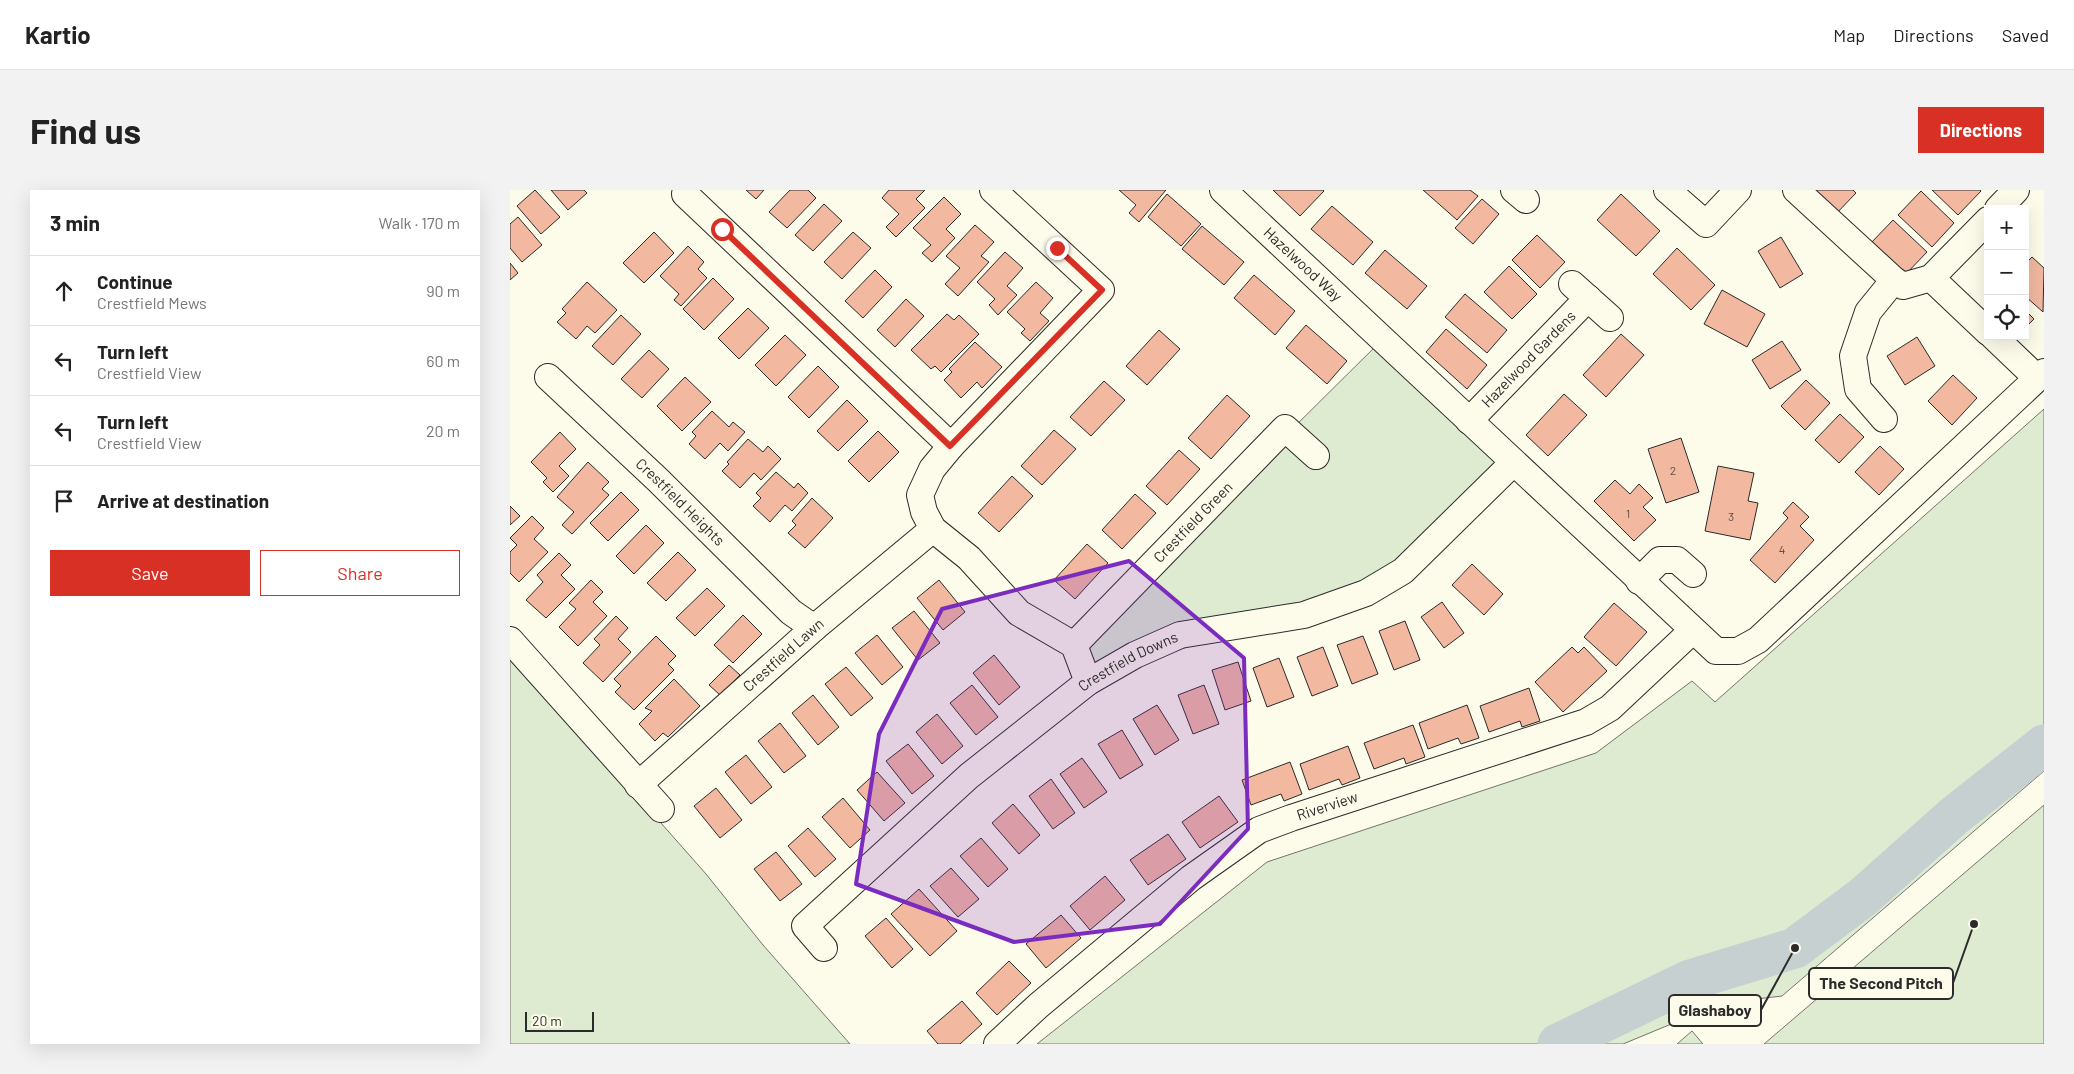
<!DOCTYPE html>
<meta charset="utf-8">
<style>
body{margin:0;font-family:Barlow,sans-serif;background:#f2f2f2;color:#222}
.controls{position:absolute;right:15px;top:15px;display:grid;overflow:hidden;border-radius:0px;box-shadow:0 5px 20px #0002}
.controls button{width:45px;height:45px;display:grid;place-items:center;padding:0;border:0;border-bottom:1px solid #e0e0e0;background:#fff;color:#222;font:25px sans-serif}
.scale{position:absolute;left:15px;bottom:12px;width:69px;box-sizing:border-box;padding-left:5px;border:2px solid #2b2b2b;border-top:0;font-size:14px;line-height:18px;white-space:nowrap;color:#2b2b2b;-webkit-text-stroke:4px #fdfbea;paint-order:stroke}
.stop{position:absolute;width:15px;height:15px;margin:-11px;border:4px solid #d93025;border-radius:50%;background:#fff}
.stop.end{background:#d93025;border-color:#fff;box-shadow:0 1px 5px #0008}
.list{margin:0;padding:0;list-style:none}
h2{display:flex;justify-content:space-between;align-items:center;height:65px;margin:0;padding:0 20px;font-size:21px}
h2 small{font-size:16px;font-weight:400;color:#767676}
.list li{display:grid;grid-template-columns:32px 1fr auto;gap:15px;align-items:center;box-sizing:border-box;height:70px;padding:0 20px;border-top:1px solid #e0e0e0}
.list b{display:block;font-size:19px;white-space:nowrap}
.list p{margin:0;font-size:16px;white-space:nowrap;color:#767676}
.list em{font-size:16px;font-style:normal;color:#767676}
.actions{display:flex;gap:10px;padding:15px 20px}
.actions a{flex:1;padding:11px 0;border:1px solid #d93025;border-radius:0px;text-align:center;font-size:18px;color:#d93025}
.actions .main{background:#d93025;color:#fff}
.icon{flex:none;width:28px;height:28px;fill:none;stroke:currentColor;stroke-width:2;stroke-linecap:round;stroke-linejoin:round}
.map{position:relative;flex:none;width:1534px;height:854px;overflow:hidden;border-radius:0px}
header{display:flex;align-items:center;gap:30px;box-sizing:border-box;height:70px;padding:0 25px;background:#fff;border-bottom:1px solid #e0e0e0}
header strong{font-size:24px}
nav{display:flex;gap:28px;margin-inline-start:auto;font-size:18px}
.intro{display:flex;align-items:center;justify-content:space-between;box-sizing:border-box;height:120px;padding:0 30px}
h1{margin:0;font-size:35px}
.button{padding:12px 22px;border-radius:0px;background:#d93025;color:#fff;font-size:18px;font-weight:700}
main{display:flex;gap:30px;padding:0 30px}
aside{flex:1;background:#fff;border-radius:0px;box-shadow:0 5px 20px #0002}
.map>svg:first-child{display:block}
.green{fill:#deebd1;stroke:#74746e}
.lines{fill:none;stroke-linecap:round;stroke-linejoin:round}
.river{stroke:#c7d0d0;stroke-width:41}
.building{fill:#f2b8a0;stroke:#2b2b2b}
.minor-casing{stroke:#2b2b2b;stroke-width:28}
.minor{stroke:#fdfbea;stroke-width:26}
.route{stroke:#d93025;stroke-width:6}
.marked{fill:#7b2cbf;fill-opacity:0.2;stroke:#7b2cbf;stroke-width:4;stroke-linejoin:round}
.labels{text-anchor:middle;stroke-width:4;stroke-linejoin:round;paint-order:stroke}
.number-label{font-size:12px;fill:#5d4e48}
.street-label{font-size:15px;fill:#2b2b2b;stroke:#fdfbea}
.leader{fill:none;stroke:#2b2b2b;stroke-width:2}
.callout-dot{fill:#2b2b2b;stroke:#fdfbea;stroke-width:2}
.callout{fill:#fdfbea;stroke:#2b2b2b;stroke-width:2}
.callout-label{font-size:16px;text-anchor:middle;font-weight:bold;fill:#2b2b2b}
</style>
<header>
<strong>Kartio</strong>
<nav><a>Map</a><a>Directions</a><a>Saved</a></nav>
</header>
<div class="intro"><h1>Find us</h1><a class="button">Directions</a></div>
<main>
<aside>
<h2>3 min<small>Walk · 170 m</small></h2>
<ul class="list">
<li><svg class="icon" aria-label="ahead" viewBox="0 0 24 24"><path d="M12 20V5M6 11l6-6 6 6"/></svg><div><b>Continue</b><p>Crestfield Mews</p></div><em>90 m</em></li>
<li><svg class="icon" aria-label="left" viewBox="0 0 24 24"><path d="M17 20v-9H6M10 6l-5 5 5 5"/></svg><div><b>Turn left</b><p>Crestfield View</p></div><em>60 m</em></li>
<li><svg class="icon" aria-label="left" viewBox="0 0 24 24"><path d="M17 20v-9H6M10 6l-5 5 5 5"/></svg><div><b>Turn left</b><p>Crestfield View</p></div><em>20 m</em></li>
<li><svg class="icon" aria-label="arrive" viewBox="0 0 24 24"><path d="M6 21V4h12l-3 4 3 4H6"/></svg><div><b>Arrive at destination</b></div></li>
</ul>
<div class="actions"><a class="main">Save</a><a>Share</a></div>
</aside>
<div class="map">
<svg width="1534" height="854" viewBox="0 0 1534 854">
<rect width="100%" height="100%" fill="#fdfbea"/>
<path class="green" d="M 872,150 L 1003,273 L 893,381 L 578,492 L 564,455 Z
M 1534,219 L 1534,581 L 1272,806 L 1212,813 L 1113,854 L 527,854 L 757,672 L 1086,563 L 1182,491 L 1205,512 Z
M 0,462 L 196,684 L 253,755 L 340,854 L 0,854 Z
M 1534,615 L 1534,854 L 1254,854 Z
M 1182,841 L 1193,854 L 1167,854 Z"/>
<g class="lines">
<path class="river" d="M 1048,854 L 1180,790 L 1285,758 L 1353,707 L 1444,626 L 1534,555"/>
</g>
<path class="building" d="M 25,0 L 50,27 L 31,44 L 7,16 Z
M 41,0 L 74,0 L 77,3 L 58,20 Z
M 236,0 L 254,0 L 246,9 Z
M 280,0 L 298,0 L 306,8 L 277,38 L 259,22 Z
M 379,0 L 415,0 L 406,9 L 415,18 L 386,47 L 376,37 L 389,24 L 372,8 Z
M 609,0 L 656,0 L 629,32 L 619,23 L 626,15 Z
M 763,0 L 813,0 L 814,1 L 790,26 Z
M 913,0 L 960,0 L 968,6 L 947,30 Z
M 1295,0 L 1343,0 L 1346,3 L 1323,27 Z
M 1422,0 L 1470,0 L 1471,1 L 1448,25 Z
M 1411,1 L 1444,33 L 1422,57 L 1388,25 Z
M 657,4 L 691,34 L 671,56 L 638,27 Z
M 1111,4 L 1150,41 L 1126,66 L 1087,30 Z
M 434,7 L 451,24 L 436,39 L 445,48 L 422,72 L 412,63 L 421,55 L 403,38 Z
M 972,9 L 989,24 L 963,54 L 945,38 Z
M 314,14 L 332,31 L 303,61 L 285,45 Z
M 822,16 L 863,52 L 843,75 L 801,39 Z
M 8,27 L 32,55 L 12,72 L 0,58 L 0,34 Z
M 1383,30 L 1417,62 L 1394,86 L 1360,54 Z
M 465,35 L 484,52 L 471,66 L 479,72 L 448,106 L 435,94 L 450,78 L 436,66 Z
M 692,36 L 734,72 L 714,95 L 672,59 Z
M 144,42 L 164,63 L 134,93 L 113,73 Z
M 343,42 L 361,58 L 332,89 L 314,72 Z
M 1027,45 L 1055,72 L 1030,98 L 1002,70 Z
M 1271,47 L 1293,84 L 1270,98 L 1248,61 Z
M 178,56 L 194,72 L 188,79 L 197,88 L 171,116 L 164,110 L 169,104 L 150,86 Z
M 1167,58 L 1205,95 L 1181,120 L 1143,84 Z
M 875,60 L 917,96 L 897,119 L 855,83 Z
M 495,62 L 513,78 L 497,96 L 507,105 L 488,125 L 479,115 L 485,109 L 467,92 Z
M 1522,67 L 1534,78 L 1533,122 L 1515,106 L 1515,74 Z
M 0,73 L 8,83 L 0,90 Z
M 999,76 L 1027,104 L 1002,129 L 974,102 Z
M 365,80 L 382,97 L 353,128 L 335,111 Z
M 744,85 L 785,121 L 765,145 L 724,108 Z
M 203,88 L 224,109 L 194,140 L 173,119 Z
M 77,92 L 107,120 L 85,143 L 77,136 L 66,149 L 47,132 L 56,123 L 52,119 Z
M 526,92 L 543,108 L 530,123 L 539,131 L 520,151 L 511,143 L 515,139 L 497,122 Z
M 1212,100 L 1255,124 L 1237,157 L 1194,134 Z
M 955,104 L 997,140 L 977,163 L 935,127 Z
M 396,109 L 414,126 L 385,157 L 367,140 Z
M 238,118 L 259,138 L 229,169 L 208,148 Z
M 1515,120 L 1524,129 L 1515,138 Z
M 437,124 L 444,130 L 449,125 L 469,144 L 431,182 L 425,176 L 421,179 L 401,160 Z
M 111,125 L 131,144 L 103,175 L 82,156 Z
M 796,135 L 837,171 L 817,194 L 776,158 Z
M 936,139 L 977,175 L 957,199 L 916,162 Z
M 649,140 L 670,159 L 637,195 L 616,176 Z
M 1111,144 L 1134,165 L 1096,207 L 1073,185 Z
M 275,145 L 296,165 L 266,196 L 245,175 Z
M 1407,147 L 1425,176 L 1395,195 L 1377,166 Z
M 1272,151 L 1291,180 L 1260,199 L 1242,170 Z
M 465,152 L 492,177 L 472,198 L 467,192 L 451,208 L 434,190 L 442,182 L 439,179 Z
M 139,160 L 159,179 L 132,208 L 111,189 Z
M 308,176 L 329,197 L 299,228 L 278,207 Z
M 1443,185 L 1467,208 L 1442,235 L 1418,211 Z
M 175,187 L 201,212 L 172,241 L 147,216 Z
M 1296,190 L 1320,213 L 1295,240 L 1271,216 Z
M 594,191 L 615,210 L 581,246 L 560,227 Z
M 1054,204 L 1077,225 L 1038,266 L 1016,245 Z
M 717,205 L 740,226 L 701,269 L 678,248 Z
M 337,210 L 358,231 L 328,261 L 307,241 Z
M 202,221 L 219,237 L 223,232 L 235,242 L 218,261 L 210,253 L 195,269 L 179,254 L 186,246 L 182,242 Z
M 1330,224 L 1354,247 L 1329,273 L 1305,250 Z
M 544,240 L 566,259 L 532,295 L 511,276 Z
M 368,241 L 389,262 L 359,292 L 338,271 Z
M 50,242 L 66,259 L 49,276 L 59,286 L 43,302 L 33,292 L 37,288 L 21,272 Z
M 1171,248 L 1189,302 L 1156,313 L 1138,259 Z
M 238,249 L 253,262 L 258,256 L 271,269 L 251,290 L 244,283 L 230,298 L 212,281 L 219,274 L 217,272 Z
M 1370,256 L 1394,279 L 1369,305 L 1345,282 Z
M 669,260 L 690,279 L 657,315 L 636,296 Z
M 78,272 L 99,292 L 92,299 L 99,305 L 62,344 L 52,335 L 64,322 L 47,307 Z
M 1208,276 L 1244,283 L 1238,311 L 1248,313 L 1240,350 L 1195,341 Z
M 266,282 L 284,298 L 288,293 L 298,303 L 282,321 L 275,315 L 260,332 L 243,316 L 251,308 L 246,303 Z
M 502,286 L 523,306 L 489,342 L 468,323 Z
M 1105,290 L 1120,304 L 1129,294 L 1143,308 L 1133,317 L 1146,330 L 1124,351 L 1084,311 Z
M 111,302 L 129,320 L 98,351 L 80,333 Z
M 625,304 L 646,323 L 612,359 L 592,340 Z
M 302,308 L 323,328 L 295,358 L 278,343 L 286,335 L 282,331 Z
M 1283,312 L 1299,327 L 1290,336 L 1304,350 L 1265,393 L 1240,370 L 1278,328 L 1273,323 Z
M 0,316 L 10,326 L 0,335 Z
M 22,326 L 34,338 L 24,349 L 38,362 L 9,392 L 0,383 L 0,362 L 7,355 L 0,348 Z
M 136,335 L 154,353 L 124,384 L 106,366 Z
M 577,354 L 598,373 L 565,409 L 544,390 Z
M 168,362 L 186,380 L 156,411 L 137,393 Z
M 49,363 L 61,375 L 51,385 L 65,399 L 36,428 L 16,410 L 33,392 L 27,385 Z
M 962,374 L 993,404 L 974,425 L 942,395 Z
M 81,390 L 93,402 L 83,412 L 97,426 L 68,456 L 49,437 L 66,419 L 59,413 Z
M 429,390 L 455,422 L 433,440 L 407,408 Z
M 197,398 L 215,416 L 185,446 L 166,428 Z
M 932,412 L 954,443 L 934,458 L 911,427 Z
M 1104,413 L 1137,442 L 1106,476 L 1074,447 Z
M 404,421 L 430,453 L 408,470 L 382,438 Z
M 233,425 L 252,444 L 223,473 L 204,455 Z
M 106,426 L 118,438 L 108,449 L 121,462 L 93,492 L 73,473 L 90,455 L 84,449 Z
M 895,431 L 910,470 L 884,480 L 869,441 Z
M 367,445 L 393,477 L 372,495 L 345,463 Z
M 146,446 L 166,466 L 158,474 L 164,480 L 124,520 L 105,502 L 111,496 L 104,489 Z
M 853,446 L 868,484 L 842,494 L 827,455 Z
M 813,457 L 828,496 L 802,506 L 787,467 Z
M 1062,457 L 1068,463 L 1074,457 L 1097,481 L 1053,522 L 1025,492 Z
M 484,465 L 510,497 L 489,515 L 463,483 Z
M 769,468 L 784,507 L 757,517 L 743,478 Z
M 728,472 L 741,511 L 715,520 L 702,480 Z
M 219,475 L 230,485 L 210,505 L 199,495 Z
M 336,477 L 363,508 L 341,526 L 315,494 Z
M 164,489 L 190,516 L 158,547 L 153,543 L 145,551 L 129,534 L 142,521 L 135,518 Z
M 462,495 L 488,527 L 466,545 L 440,513 Z
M 694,495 L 709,534 L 683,544 L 668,505 Z
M 1019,498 L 1030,531 L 1012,537 L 1010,531 L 979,542 L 970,516 Z
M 303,505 L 329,537 L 308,555 L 282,523 Z
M 647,515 L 669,550 L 645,565 L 623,529 Z
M 957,515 L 969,548 L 951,554 L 948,548 L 918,559 L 909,533 Z
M 427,524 L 453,556 L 432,574 L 406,542 Z
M 270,533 L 296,566 L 274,583 L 248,551 Z
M 903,535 L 915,567 L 896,574 L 894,568 L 864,579 L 854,553 Z
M 612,540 L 633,575 L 610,589 L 588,554 Z
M 398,554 L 424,586 L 402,604 L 376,571 Z
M 838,556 L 850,588 L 832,595 L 829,589 L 799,600 L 790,574 Z
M 236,565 L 262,597 L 241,614 L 215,582 Z
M 572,568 L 597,602 L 574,618 L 550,584 Z
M 780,572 L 792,604 L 774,611 L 771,604 L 741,615 L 732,590 Z
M 367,582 L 395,613 L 374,631 L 347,600 Z
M 541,589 L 565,623 L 543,639 L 519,606 Z
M 206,598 L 232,630 L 210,648 L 184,616 Z
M 709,606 L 728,632 L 690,658 L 672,632 Z
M 333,608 L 360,640 L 340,658 L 312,627 Z
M 503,614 L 530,645 L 509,664 L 482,633 Z
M 298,638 L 326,669 L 305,687 L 278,656 Z
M 658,644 L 676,669 L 638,695 L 620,670 Z
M 471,648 L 498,679 L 478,697 L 450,666 Z
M 266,662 L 292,694 L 270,711 L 244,679 Z
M 441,678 L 469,709 L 448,727 L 420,696 Z
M 595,686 L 615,710 L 580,740 L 560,716 Z
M 409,699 L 447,741 L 420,766 L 381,724 Z
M 551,725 L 571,748 L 536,778 L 516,754 Z
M 376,728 L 403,759 L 382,778 L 355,746 Z
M 499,771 L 521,793 L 487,825 L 466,803 Z
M 452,811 L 472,834 L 450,854 L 428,854 L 417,841 Z"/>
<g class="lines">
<defs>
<g id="minor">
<path d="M 483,0 L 591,100 L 441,256 L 422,279 L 410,305 L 414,322 L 423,339 L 459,368 L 509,423 L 564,455 L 578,492"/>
<path id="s1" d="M 713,0 L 1206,461 L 1228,461 L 1248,450 L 1534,182"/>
<path d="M 1004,0 L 1016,10"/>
<path d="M 1157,0 L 1196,34 L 1228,0"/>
<path d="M 1286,0 L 1384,90 L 1393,96 L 1421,88 L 1478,142"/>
<path d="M 175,4 L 441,256"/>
<path d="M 1488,19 L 1506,0"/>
<path d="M 1421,88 L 1478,30"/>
<path d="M 1062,94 L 1100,128"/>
<path d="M 1483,146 L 1527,188"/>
<path id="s2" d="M 38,187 L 148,290 L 281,422 L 304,438"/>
<path d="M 1374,229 L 1348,199 L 1343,166 L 1358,122 L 1384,90"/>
<path id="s3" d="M 959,231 L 1078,108"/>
<path d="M 1129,391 L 1150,370 L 1167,370 L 1183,384"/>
<path d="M 0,450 L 151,619"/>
<path id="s4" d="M 564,455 L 775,238 L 806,266"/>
<path id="s5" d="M 128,595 L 304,438 L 423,339"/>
<path id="s6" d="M 314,758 L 295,736 L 459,586 L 578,492 L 625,465 L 670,445 L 794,425 L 856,403 L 893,381 L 1003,273"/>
<path id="s7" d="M 487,854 L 528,816 L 681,688 L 749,640 L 781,628 L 1076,532 L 1100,518 L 1182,441"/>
</g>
</defs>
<use href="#minor" class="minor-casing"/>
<use href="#minor" class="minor"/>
</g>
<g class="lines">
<path class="route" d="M 212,39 L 440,256 L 592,100 L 547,58"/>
</g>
<path class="marked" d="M 619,371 L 734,468 L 738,639 L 650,734 L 504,752 L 346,694 L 369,544 L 432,419 Z"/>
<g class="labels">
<g class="number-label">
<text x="1163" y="285">2</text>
<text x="1118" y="328">1</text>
<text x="1221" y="331">3</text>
<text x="1272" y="364">4</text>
</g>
<g class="street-label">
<text dy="5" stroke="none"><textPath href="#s1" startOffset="109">Hazelwood Way</textPath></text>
<text dy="5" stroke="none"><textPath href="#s3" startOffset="86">Hazelwood Gardens</textPath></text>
<text dy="5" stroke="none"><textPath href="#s2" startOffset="182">Crestfield Heights</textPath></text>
<text dy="5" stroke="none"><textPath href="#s4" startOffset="171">Crestfield Green</textPath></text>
<text dy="5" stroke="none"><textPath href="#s5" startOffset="195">Crestfield Lawn</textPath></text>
<text dy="5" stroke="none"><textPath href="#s6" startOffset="448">Crestfield Downs</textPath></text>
<text dy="5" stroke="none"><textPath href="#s7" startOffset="411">Riverview</textPath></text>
</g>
</g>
<path class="leader" d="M1464 734L1443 793M1285 758L1251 820"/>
<g class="callout-dot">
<circle cx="1464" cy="734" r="5"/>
<circle cx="1285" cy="758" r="5"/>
</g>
<g class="callout">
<rect x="1299" y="778" width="144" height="31" rx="5"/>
<rect x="1159" y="805" width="92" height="31" rx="5"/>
</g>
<g class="callout-label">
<text x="1371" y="799">The Second Pitch</text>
<text x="1205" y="826">Glashaboy</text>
</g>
</svg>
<div class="controls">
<button>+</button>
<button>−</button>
<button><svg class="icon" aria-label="locate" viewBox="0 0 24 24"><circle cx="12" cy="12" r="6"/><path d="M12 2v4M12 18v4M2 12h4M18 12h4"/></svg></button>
</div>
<div class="scale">20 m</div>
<div class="stop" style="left:212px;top:39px"></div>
<div class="stop end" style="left:547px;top:58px"></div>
</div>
</main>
